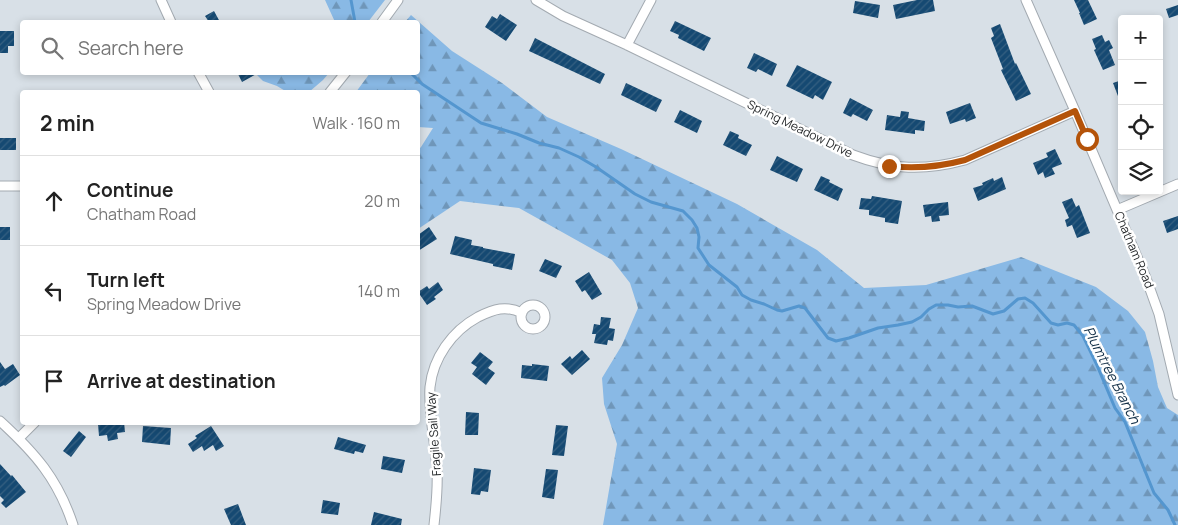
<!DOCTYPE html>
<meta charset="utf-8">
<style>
body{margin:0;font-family:Manrope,sans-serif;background:#f2f2f2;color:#222}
.controls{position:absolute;right:15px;top:15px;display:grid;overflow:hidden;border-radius:5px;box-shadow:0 2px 8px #0003}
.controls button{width:45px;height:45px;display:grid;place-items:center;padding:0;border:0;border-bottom:1px solid #e0e0e0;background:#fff;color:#222;font:25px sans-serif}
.stop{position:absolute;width:15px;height:15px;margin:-11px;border:4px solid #b45309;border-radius:50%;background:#fff}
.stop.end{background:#b45309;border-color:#fff;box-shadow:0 1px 5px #0008}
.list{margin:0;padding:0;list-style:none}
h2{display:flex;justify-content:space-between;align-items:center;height:65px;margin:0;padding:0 20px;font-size:21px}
h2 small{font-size:16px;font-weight:400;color:#767676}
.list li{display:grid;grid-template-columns:32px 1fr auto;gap:15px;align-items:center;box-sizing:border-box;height:90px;padding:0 20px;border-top:1px solid #e0e0e0}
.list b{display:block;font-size:19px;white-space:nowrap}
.list p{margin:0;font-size:16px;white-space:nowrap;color:#767676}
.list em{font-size:16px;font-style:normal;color:#767676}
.icon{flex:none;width:28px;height:28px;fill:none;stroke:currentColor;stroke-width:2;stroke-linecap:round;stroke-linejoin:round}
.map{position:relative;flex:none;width:1178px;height:525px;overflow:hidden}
.search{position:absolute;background:#fff;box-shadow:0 2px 8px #0003;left:20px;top:20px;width:400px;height:55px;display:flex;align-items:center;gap:12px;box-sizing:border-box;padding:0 18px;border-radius:5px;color:#767676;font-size:19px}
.panel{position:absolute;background:#fff;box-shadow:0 2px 8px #0003;left:20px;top:90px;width:400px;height:335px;border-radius:5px}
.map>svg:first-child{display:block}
.forest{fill:url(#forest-firs)}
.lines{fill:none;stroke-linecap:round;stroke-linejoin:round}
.stream{stroke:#5496cf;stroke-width:3}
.building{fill:url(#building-hatch)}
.minor-casing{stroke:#a3aab1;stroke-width:11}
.minor{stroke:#fff;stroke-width:9}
.route{stroke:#b45309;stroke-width:6}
.labels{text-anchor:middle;stroke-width:5;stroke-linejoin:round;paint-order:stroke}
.street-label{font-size:12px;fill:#1f2224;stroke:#fff}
.water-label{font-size:14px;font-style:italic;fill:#112e46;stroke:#fff}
</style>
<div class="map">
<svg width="1178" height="525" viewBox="0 0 1178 525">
<defs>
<pattern id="forest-firs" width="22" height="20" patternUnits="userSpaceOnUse" patternTransform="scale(1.25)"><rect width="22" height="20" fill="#89b9e5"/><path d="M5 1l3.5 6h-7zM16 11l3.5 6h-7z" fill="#6f96b9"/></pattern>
<pattern id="building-hatch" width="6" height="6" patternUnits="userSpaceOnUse" patternTransform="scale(1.25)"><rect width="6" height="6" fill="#154972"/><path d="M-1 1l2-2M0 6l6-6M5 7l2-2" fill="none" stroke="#366081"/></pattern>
</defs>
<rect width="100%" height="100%" fill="#d8e0e7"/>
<path class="forest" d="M 325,0 L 385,0 L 368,22 L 335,22 Z
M 411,15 L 452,51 L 502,83 L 547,117 L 621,149 L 737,204 L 817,250 L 864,288 L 926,285 L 1021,257 L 1096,287 L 1128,311 L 1145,332 L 1153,361 L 1158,387 L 1167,408 L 1178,415 L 1178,525 L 603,525 L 617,444 L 604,404 L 602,378 L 622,345 L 638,308 L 630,283 L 612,260 L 519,208 L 460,201 L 418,229 L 418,150 L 421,147 L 433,128 L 418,127 L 418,92 L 356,92 L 370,73 L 418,72 L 418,22 L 405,22 Z
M 255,73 L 329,73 L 323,80 L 309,92 L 287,92 L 277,86 L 263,81 Z"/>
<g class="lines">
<path class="stream" d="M 351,0 L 355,22
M 410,72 L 422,84 L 481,123 L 517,134 L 539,143 L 559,148 L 579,157 L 596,167 L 635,194 L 651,202 L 683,211 L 692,220 L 697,228 L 699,237 L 698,248 L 709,265 L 737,287 L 742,295 L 751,300 L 764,304 L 777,310 L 782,311 L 799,306 L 805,308 L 828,338 L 836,341 L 849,338 L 878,328 L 898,325 L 912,322 L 921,317 L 929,309 L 936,305 L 948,305 L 958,307 L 972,306 L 993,314 L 1004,311 L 1018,299 L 1025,298 L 1033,303 L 1051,323 L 1058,325 L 1067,323 L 1074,325 L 1083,336 L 1096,363 L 1115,408 L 1125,422 L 1154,493 L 1168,510 L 1175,525"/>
</g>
<path class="building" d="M 917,0 L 933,0 L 935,11 L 896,19 L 893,5 Z
M 1074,0 L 1088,0 L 1097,19 L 1084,25 L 1079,13 L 1080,13 Z
M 855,1 L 880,5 L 878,18 L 853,13 Z
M 1178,5 L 1178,15 L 1169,18 L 1166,9 Z
M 214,11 L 220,22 L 209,22 L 205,16 Z
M 500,14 L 517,25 L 506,41 L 485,27 L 492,16 L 497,19 Z
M 675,21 L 711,38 L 704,51 L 678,38 L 679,35 L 670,31 Z
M 1000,24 L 1015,64 L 1016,63 L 1031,94 L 1016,101 L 1001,70 L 1003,69 L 991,38 L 994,36 L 991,28 Z
M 0,31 L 14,31 L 14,46 L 8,46 L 8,53 L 0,53 Z
M 1102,35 L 1105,42 L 1109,40 L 1113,48 L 1109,50 L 1115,65 L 1103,70 L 1094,50 L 1096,49 L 1092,39 Z
M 535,38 L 605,74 L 600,84 L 529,51 Z
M 754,53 L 777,64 L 772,76 L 758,69 L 756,72 L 747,68 Z
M 797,65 L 832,82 L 823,100 L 815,95 L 813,99 L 786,86 Z
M 237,72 L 260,72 L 242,82 Z
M 1122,80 L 1122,104 L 1121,104 L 1113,83 Z
M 626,83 L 662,100 L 656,112 L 621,95 Z
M 850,98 L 873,110 L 867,121 L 853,114 L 851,117 L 843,113 Z
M 970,103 L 976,118 L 966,122 L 965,119 L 950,124 L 946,112 Z
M 680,110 L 702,121 L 697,133 L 674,122 Z
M 901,111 L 909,112 L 908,118 L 925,121 L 924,131 L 915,130 L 915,134 L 885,130 L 887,115 L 900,117 Z
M 730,131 L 739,135 L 738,138 L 752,145 L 746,156 L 723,145 Z
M 0,138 L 16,138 L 16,150 L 0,150 Z
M 1055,149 L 1062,164 L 1052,168 L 1055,174 L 1045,178 L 1043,172 L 1038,175 L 1033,163 L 1048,157 L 1046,153 Z
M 777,156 L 803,169 L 797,182 L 770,170 Z
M 821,176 L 830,180 L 829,182 L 843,189 L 838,201 L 814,190 Z
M 1002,177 L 1006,189 L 978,201 L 973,188 L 983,185 L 982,183 L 993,178 L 994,181 Z
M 872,196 L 902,201 L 898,224 L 885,222 L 885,218 L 869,215 L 869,210 L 859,209 L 861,198 L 871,199 Z
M 1072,198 L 1076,207 L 1079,205 L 1090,233 L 1077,238 L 1072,225 L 1067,227 L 1065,220 L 1069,218 L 1062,202 Z
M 948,202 L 949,215 L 939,216 L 940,221 L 932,222 L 931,216 L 925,217 L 923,205 Z
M 1178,216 L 1178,229 L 1167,233 L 1163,221 Z
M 0,227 L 10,227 L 10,240 L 0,240 Z
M 429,227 L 437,239 L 418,251 L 418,235 Z
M 455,236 L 472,240 L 471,245 L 483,247 L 483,248 L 515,254 L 512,270 L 493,266 L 493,264 L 450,254 Z
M 545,259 L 562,266 L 556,278 L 539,271 Z
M 589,272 L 602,294 L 592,300 L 585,290 L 582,292 L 575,281 Z
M 438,282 L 443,290 L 434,297 L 436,299 L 427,305 L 418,292 L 427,286 L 429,289 Z
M 601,317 L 611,318 L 609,328 L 615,329 L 613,341 L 608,340 L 607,345 L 594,343 L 596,334 L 592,334 L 594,324 L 600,325 Z
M 582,350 L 590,359 L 572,375 L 561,364 L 570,356 L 572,359 Z
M 480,352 L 493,362 L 488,368 L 495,373 L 486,385 L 472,374 L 477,367 L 471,363 Z
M 0,362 L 5,369 L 13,364 L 20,375 L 5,386 L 4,385 L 0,387 Z
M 532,364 L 549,366 L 547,381 L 521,378 L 522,365 L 532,366 Z
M 466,412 L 479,413 L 478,435 L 465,435 Z
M 111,422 L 124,422 L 125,432 L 117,433 L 118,439 L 108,441 L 107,435 L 99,436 L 98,424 Z
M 556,425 L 568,426 L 564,456 L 552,455 Z
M 143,426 L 171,428 L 170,445 L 142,442 Z
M 211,426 L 224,446 L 216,451 L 213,445 L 204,451 L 202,446 L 193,452 L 188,444 L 197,438 L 195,436 Z
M 79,431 L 86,437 L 71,457 L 63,451 Z
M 338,437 L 366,445 L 363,453 L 355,451 L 354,454 L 334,449 Z
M 383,456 L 405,460 L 402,473 L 381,469 Z
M 0,464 L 11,476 L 12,475 L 26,492 L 6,508 L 1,503 L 4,500 L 0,496 Z
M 474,468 L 491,470 L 488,492 L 481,491 L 480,495 L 471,494 Z
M 546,469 L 558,470 L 554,499 L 542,497 Z
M 323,500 L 340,503 L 338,515 L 321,513 Z
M 238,504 L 246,525 L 231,525 L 224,509 Z
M 374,512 L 402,519 L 401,525 L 371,525 Z"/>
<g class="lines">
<defs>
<path id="minor" d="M 161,0 L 171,22
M 536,0 L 563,16 L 627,45 L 853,155 C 893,170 924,171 965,160 L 1075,111
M 1026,0 L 1075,111 L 1146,278 L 1159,314 L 1178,395
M 382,22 L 398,0
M 627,45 L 651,0
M 198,72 L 209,92
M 330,92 L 346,72
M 0,186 L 22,186
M 1117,210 L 1178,184
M521 317a12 12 0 1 1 24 0a12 12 0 1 1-24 0Z
M 0,421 C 35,453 58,479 73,525
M 19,438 L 35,422
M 434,525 C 436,507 438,489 437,471 C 436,445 428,413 430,387 C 433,358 452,331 478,317 C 494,309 506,305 522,313"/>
</defs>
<use href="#minor" class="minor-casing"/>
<use href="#minor" class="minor"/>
</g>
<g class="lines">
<path class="route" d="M 889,166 C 915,169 939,167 965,160 L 1075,111 L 1087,139"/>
</g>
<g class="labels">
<g class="street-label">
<text transform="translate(800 129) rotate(26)" y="4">Spring Meadow Drive</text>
<text transform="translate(1134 250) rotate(67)" y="4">Chatham Road</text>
<text transform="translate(434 434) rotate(-94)" y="4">Fragile Sail Way</text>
</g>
<g class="water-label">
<text transform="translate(1112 375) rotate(63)" y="5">Plumtree Branch</text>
</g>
</g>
</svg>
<div class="controls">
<button>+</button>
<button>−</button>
<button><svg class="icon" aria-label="locate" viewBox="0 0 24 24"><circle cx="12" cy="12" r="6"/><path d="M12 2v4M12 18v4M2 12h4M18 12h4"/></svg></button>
<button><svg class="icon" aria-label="layers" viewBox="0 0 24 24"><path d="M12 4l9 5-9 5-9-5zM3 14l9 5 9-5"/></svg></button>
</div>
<div class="stop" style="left:1087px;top:139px"></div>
<div class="stop end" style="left:889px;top:166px"></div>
<div class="search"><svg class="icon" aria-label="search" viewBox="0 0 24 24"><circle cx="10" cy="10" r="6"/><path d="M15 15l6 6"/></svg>Search here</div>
<section class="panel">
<h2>2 min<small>Walk · 160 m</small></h2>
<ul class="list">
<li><svg class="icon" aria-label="ahead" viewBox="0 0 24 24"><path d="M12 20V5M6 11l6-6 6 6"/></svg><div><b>Continue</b><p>Chatham Road</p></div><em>20 m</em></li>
<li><svg class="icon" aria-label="left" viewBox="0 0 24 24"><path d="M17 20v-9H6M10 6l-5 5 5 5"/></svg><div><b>Turn left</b><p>Spring Meadow Drive</p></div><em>140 m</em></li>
<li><svg class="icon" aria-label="arrive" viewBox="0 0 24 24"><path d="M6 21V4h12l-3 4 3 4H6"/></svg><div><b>Arrive at destination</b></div></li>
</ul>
</section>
</div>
